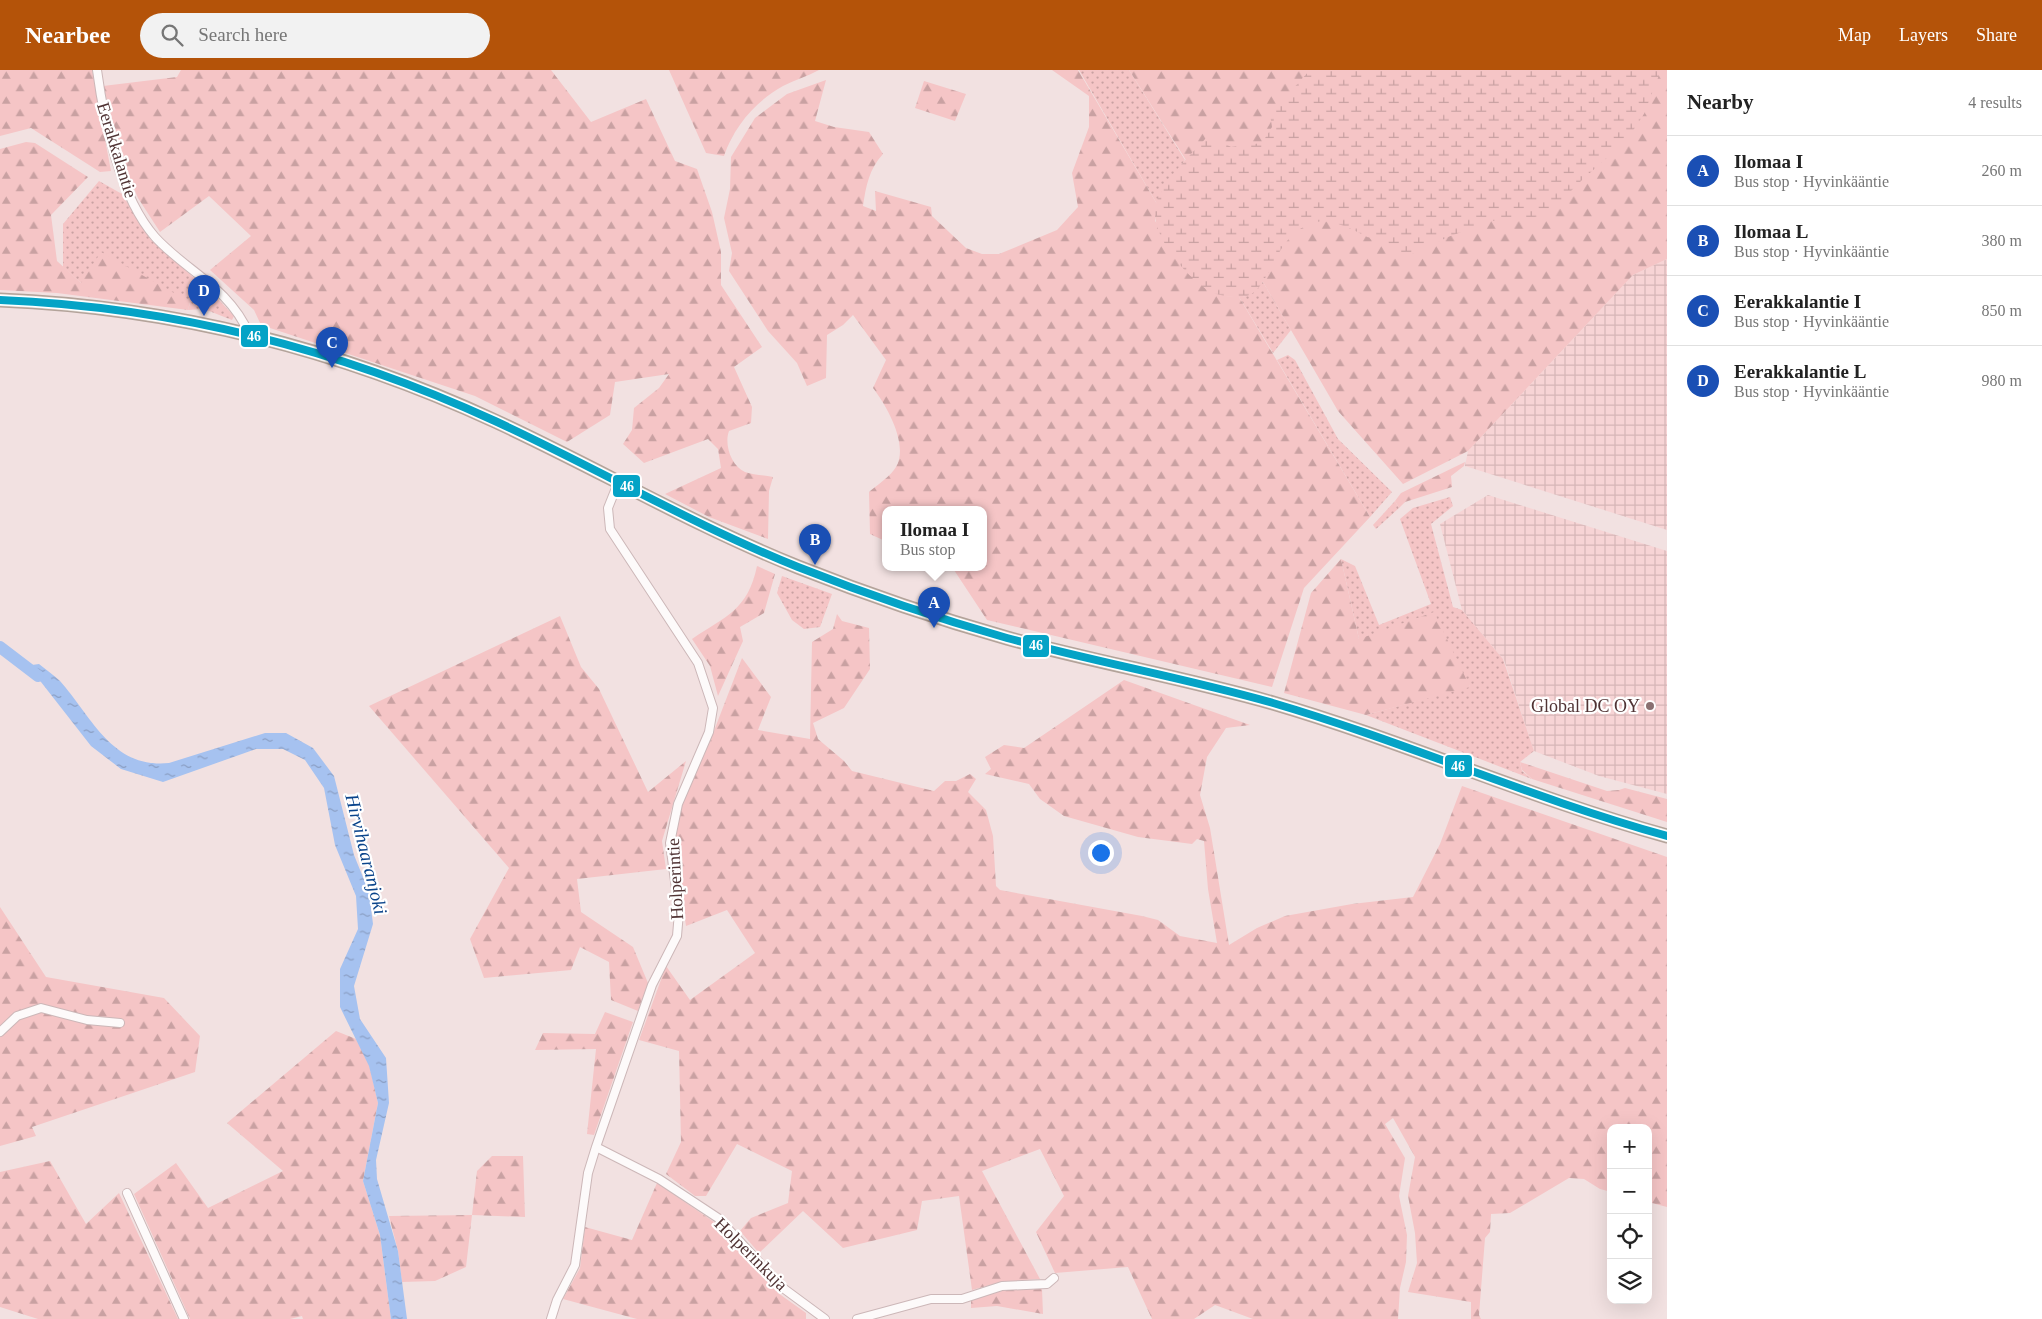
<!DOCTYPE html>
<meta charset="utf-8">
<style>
body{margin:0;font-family:"Times New Roman",serif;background:#f2f2f2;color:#222}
.controls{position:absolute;right:15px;bottom:15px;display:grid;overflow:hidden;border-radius:10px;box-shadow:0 5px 20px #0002}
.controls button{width:45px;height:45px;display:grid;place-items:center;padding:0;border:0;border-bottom:1px solid #e0e0e0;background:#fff;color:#222;font:25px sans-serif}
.you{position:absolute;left:1100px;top:782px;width:18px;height:18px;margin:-12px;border:4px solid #fff;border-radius:50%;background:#1a73e8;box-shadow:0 0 0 8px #1a73e833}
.badge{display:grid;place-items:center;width:32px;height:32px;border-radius:50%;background:#b45309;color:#fff;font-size:16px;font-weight:700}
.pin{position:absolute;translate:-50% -41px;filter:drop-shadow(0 1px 2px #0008)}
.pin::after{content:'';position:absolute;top:26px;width:18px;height:15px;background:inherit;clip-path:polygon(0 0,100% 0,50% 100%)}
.popup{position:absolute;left:882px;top:436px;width:105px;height:65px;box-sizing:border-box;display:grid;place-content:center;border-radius:10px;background:#fff;filter:drop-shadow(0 1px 4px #0005);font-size:16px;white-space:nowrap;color:#767676}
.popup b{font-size:19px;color:#222}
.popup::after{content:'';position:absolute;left:50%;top:100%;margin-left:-10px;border:10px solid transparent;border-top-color:#fff}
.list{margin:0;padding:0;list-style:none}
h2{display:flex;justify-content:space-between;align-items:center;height:65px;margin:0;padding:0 20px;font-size:21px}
h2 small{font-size:16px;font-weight:400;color:#767676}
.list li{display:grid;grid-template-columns:32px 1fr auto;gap:15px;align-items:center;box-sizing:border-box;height:70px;padding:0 20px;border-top:1px solid #e0e0e0}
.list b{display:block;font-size:19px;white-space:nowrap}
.list p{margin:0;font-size:16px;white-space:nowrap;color:#767676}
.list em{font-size:16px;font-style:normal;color:#767676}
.icon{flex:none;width:28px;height:28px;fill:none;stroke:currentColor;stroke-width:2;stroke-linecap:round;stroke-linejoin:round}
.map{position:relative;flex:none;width:1667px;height:1249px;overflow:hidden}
header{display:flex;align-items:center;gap:30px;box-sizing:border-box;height:70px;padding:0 25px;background:#b45309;color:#fff}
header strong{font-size:24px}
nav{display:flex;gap:28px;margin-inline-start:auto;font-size:18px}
.search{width:350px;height:45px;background:#f2f2f2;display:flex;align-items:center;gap:12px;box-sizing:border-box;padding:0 18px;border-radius:28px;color:#767676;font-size:19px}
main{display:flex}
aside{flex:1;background:#fff}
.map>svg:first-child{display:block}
.industrial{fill:url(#industrial-grid)}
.grass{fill:url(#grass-dots)}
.forest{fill:url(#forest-firs)}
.wetland{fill:url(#wetland-marsh)}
.water{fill:url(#water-ripples)}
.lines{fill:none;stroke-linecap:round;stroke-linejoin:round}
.river{stroke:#a6c2f0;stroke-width:12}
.minor-casing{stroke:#ccb7b8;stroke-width:10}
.trunk-casing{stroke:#b3a39a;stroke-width:15}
.minor{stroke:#fdfafa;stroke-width:8}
.trunk{stroke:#e2dbd4;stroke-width:12}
.bus-1-casing{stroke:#fff;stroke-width:11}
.bus-1{stroke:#04a3c6;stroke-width:8}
.poi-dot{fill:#897071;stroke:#fff;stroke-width:2}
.labels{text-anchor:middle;stroke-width:4.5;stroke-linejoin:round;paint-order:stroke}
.street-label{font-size:18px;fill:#503334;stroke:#fff}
.poi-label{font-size:18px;fill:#503334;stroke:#fff;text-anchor:end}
.water-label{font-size:19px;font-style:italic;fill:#0a448b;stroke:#fff}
.line-badge{stroke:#fff;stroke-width:2}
.badge-label{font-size:14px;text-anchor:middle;font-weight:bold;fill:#fff}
</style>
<header>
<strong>Nearbee</strong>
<div class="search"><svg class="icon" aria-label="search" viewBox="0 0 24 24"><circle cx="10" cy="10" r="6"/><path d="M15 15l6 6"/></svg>Search here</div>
<nav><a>Map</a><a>Layers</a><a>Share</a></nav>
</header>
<main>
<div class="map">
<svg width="1667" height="1249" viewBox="0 0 1667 1249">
<defs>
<pattern id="industrial-grid" width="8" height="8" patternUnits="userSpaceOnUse" patternTransform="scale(1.25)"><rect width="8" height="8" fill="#f7d4d5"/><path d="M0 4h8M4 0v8" fill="none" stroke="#d6b6b7"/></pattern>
<pattern id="grass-dots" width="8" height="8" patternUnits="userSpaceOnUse" patternTransform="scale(1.25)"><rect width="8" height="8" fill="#f5c5c6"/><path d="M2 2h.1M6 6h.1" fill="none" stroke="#c9a1a2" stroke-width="1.8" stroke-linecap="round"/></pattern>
<pattern id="forest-firs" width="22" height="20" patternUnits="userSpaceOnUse" patternTransform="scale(1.25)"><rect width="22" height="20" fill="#f5c5c6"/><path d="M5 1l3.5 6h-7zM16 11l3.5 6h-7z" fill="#c9a1a2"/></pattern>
<pattern id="wetland-marsh" width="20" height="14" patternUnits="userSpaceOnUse" patternTransform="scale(1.25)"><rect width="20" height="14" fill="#f5c5c6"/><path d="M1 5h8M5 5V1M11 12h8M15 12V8" fill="none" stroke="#c9a1a2"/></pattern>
<pattern id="water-ripples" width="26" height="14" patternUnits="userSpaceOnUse" patternTransform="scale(1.25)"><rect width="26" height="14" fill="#a6c2f0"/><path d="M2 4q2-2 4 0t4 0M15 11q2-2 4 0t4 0" fill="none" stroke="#8a9ec3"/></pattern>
</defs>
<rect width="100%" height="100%" fill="#f2e1e1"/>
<path class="industrial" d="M 1667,189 L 1667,460 L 1465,396 L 1468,381 L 1633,205 Z
M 1488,425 L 1667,481 L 1667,724 L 1599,706 L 1534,681 L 1504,590 L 1462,540 L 1440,454 Z"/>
<path class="grass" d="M 1079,0 L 1129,0 L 1185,90 L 1165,118 L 1157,134 Z
M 99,111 L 122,124 L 150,169 L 220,231 L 234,246 L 232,250 L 204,239 L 188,240 L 190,233 L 81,213 L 63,197 L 63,154 Z
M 1263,212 L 1291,260 L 1273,283 L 1239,227 L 1244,227 Z
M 1288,285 L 1295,290 L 1338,369 L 1392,422 L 1370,447 L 1277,290 Z
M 1450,427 L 1453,436 L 1431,454 L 1453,537 L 1462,540 L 1503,589 L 1534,681 L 1520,692 L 1522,701 L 1532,709 L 1366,645 L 1470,616 L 1359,569 L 1341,489 L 1355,496 L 1379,555 L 1431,534 L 1400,449 L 1413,438 Z
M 1395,431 L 1399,438 L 1376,459 L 1373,455 Z
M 782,506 L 832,524 L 820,557 L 804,559 L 792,550 L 777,523 Z"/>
<path class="forest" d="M 0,0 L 92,0 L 111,101 L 100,102 L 31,58 L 0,66 Z
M 181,0 L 551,0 L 591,52 L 646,29 L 675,91 L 697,99 L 712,142 L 721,182 L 721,215 L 762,277 L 734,297 L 752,337 L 751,353 L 729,361 C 724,374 731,396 745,402 C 753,405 764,405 773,407 L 769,421 L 768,469 L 709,447 L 665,424 L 721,398 L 718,379 L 708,369 L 644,393 L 623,374 L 632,360 L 634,338 L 659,318 L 669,304 L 615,312 L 610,345 L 567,372 L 475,326 L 261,255 L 254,240 L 210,200 L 251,166 L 209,126 L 160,162 L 138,128 L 125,97 L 103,16 L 177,7 Z
M 669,0 L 819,0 C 808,6 795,10 783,16 C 756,31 734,56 724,86 L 706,83 Z
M 1052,0 L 1078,0 L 1157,134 L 1155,151 L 1226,226 L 1239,227 L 1370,447 L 1304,518 L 1272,617 L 987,550 L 952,497 L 983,497 L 983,439 L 885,439 L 885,471 L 870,464 L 869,422 C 877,415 891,406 896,397 C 909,375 887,336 873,318 L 886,290 L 853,245 L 843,255 L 827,265 L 826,308 L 807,316 L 797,293 L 768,261 L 729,201 L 732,183 L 724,148 L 730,119 L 731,87 L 755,48 L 787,24 L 826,10 L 815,51 L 834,57 L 869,62 L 883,84 C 869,99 866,116 863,136 L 876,141 L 875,121 L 931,137 L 932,146 L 966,178 L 982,184 L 999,184 L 1057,160 L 1078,137 L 1072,103 L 1089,57 L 1089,26 Z
M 1129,0 L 1667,0 L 1667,189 L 1633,205 L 1468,381 L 1403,414 L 1338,341 L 1263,212 Z
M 924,11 L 966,24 L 955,51 L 915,38 Z
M 26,72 L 35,73 L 88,107 L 51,145 L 57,191 L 81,213 L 101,182 L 190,232 L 188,240 L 57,223 L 0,220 L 0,79 Z
M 1465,392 L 1464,396 L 1451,406 L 1452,417 L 1405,432 L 1399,438 L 1395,431 L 1401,423 Z
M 1341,489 L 1359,569 L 1434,542 L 1470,617 L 1366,645 L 1284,623 L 1311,523 Z
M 757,496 L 775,504 L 764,543 L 740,557 L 743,571 L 718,626 L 710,596 L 692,569 C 726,546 748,540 757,496 Z
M 837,544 L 842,551 L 869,558 L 870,599 L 844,638 L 813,653 L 818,669 L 844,691 L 852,701 L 934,721 L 945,711 L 956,711 L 970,704 L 976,709 L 968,722 L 986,740 L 993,766 L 996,816 L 1000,820 L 1142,846 L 1158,850 L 1180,866 L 1217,873 L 1208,819 L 1204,771 L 1197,769 L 1192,774 L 1138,767 L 1064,746 L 1040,729 L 1029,714 L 985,704 L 991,699 L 985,687 L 1004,675 L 1024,678 L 1124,610 L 1250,655 L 1226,658 L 1207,687 L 1200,725 L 1210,758 L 1229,875 L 1257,858 L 1285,846 L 1352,834 L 1413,827 L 1440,774 L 1462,716 L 1667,787 L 1667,1137 L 1648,1132 L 1648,1058 L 1611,1058 L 1611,1122 L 1600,1119 L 1584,1109 L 1569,1108 L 1510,1143 L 1491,1144 L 1490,1162 L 1485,1168 L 1479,1245 L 1481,1249 L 1471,1249 L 1471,1232 L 1408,1222 L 1417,1193 L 1415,1163 L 1408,1126 L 1415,1087 L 1393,1048 L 1385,1054 L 1405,1088 L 1399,1126 L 1407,1165 L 1406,1192 L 1400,1218 L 1398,1249 L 1253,1249 L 1215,1235 L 1194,1249 L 1152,1249 L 1128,1197 L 1055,1203 L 1036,1162 L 1064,1126 L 1040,1079 L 982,1101 L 1040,1209 L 1001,1212 L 972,1220 L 959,1126 L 922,1131 L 917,1160 L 843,1178 L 803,1141 L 759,1183 L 740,1161 L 751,1148 L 788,1133 L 792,1101 L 737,1074 L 706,1126 L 695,1126 L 666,1104 L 681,1072 L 679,981 L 639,970 L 666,896 L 690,930 L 755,883 L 727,840 L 686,856 L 674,772 L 681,736 L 712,666 L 742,588 L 771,627 L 758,660 L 810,669 L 812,572 L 833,559 Z
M 560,546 L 581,597 L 599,619 L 648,722 L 686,691 L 662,771 L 666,799 L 577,809 L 581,842 L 633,877 L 648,913 L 638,941 L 611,930 L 609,892 L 580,877 L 571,900 L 484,908 L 470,869 L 509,798 L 369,636 Z
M 1520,692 L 1607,721 L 1619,720 L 1625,718 L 1667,729 L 1667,752 L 1532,709 L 1522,700 Z
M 0,837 L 46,907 L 164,928 L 200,966 L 195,1002 L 32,1057 L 36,1066 L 0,1076 Z
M 605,942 L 633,952 L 594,1065 L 587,1064 L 596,979 L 535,980 L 543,963 L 595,964 Z
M 336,961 L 356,969 L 369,994 L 378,1033 L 363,1111 L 380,1165 L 391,1249 L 303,1249 L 302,1246 L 290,1249 L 190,1249 L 134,1124 L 176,1093 L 208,1138 L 283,1101 L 227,1053 Z
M 492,1086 L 523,1086 L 525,1147 L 472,1145 L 466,1197 L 435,1211 L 402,1212 L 398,1181 L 389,1146 L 472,1145 L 477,1101 Z
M 50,1091 L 86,1154 L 119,1123 L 178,1249 L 38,1249 L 0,1237 L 0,1102 Z
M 657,1113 L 717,1154 L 778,1223 L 806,1243 L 806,1249 L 637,1249 L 563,1229 L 580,1198 L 585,1157 L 632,1170 Z
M 1042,1219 L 1043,1244 L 997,1236 L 971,1238 L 971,1229 L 1003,1220 Z"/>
<path class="wetland" d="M 1310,0 L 1661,0 L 1644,44 L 1626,71 L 1583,109 L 1554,138 L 1533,148 L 1491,151 L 1448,167 L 1406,187 C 1382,178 1341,146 1316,152 C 1271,163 1272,225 1242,227 C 1232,228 1214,225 1206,219 C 1184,204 1148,162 1156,134 C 1165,108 1188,88 1206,68 L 1219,70 L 1231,77 L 1262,73 L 1272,57 L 1270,44 Z"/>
<path class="water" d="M 39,594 C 46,600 54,605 60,611 C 92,647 112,699 169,693 L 265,663 L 286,663 L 313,678 L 334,706 L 354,785 L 369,822 L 373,854 L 354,916 L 360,949 L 386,988 L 389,1033 L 376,1090 L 377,1109 L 398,1181 L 407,1249 L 391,1249 L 380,1165 L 363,1111 L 378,1033 L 369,996 L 340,937 L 340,899 L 358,859 L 356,826 L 335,775 L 324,718 L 305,690 L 283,679 L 256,679 L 163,712 L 121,699 L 91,676 L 41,612 L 25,596 Z"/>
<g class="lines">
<path class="river" d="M 0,577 L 38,606"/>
<defs>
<path id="minor" d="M 97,0 C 104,52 120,127 155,167 C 187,202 229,217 249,264
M 0,962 L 17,946 L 41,938 L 87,950 L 120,953
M 596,1077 L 659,1109 L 718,1148 L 783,1218 L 825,1249
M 127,1123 L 184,1249
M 551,1249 L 557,1230 L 575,1195 L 588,1103 L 596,1077 L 652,915 L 677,866 L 679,842 L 670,773 L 678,734 L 709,662 L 713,638 L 698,593 L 610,459 L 608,438 L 618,413
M 857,1249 L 931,1229 L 962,1229 L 1002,1216 L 1047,1214 L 1054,1208"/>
<path id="trunk" d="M 0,230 C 172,237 339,279 495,351 C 597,398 693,455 798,497 C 866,524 936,548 1007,568 C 1095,592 1185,608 1273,633 C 1406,672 1533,729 1667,766"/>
</defs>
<use href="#minor" class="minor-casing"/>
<use href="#trunk" class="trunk-casing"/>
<use href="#minor" class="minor"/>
<use href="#trunk" class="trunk"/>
<defs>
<path id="bus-1" d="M 0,230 C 172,237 339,279 495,351 C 597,398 693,455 798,497 C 866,524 936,548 1007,568 C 1095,592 1185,608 1273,633 C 1406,672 1533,729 1667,766"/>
</defs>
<use href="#bus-1" class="bus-1-casing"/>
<use href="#bus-1" class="bus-1"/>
</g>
<circle class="poi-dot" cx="1650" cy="636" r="5"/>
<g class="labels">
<g class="street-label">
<text transform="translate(117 80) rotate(73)" y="6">Eerakkalantie</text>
<text transform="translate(675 809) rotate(-93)" y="6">Holperintie</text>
<text transform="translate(751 1184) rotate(45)" y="6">Holperinkuja</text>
</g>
<g class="poi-label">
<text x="1640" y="642">Global DC OY</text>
</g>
<g class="water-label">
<text transform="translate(367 784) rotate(76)" y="7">Hirvihaaranjoki</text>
</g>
</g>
<g class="line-badge">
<rect x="240" y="254" width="29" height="24" rx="5" fill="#04a3c6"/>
<rect x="612" y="404" width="29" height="24" rx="5" fill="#04a3c6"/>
<rect x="1022" y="564" width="28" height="24" rx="5" fill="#04a3c6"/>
<rect x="1444" y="684" width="29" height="24" rx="5" fill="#04a3c6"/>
</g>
<g class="badge-label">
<text x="254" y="271">46</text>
<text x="627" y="421">46</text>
<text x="1036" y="580">46</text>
<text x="1458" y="701">46</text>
</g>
</svg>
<div class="controls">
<button>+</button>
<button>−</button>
<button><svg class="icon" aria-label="locate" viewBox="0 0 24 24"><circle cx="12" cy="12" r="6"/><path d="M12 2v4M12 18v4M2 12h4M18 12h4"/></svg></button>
<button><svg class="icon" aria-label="layers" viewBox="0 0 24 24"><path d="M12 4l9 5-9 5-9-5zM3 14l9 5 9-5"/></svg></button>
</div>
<div class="you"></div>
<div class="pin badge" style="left:934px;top:558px;background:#1a4fb4">A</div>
<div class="popup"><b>Ilomaa I</b>Bus stop</div>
<div class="pin badge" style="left:815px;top:495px;background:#1a4fb4">B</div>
<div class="pin badge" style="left:332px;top:298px;background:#1a4fb4">C</div>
<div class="pin badge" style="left:204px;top:246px;background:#1a4fb4">D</div>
</div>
<aside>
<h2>Nearby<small>4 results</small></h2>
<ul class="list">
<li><span class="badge" style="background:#1a4fb4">A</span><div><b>Ilomaa I</b><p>Bus stop · Hyvinkääntie</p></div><em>260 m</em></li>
<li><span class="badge" style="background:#1a4fb4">B</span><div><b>Ilomaa L</b><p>Bus stop · Hyvinkääntie</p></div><em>380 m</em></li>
<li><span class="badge" style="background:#1a4fb4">C</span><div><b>Eerakkalantie I</b><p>Bus stop · Hyvinkääntie</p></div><em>850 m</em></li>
<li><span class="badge" style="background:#1a4fb4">D</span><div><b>Eerakkalantie L</b><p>Bus stop · Hyvinkääntie</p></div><em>980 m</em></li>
</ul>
</aside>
</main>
